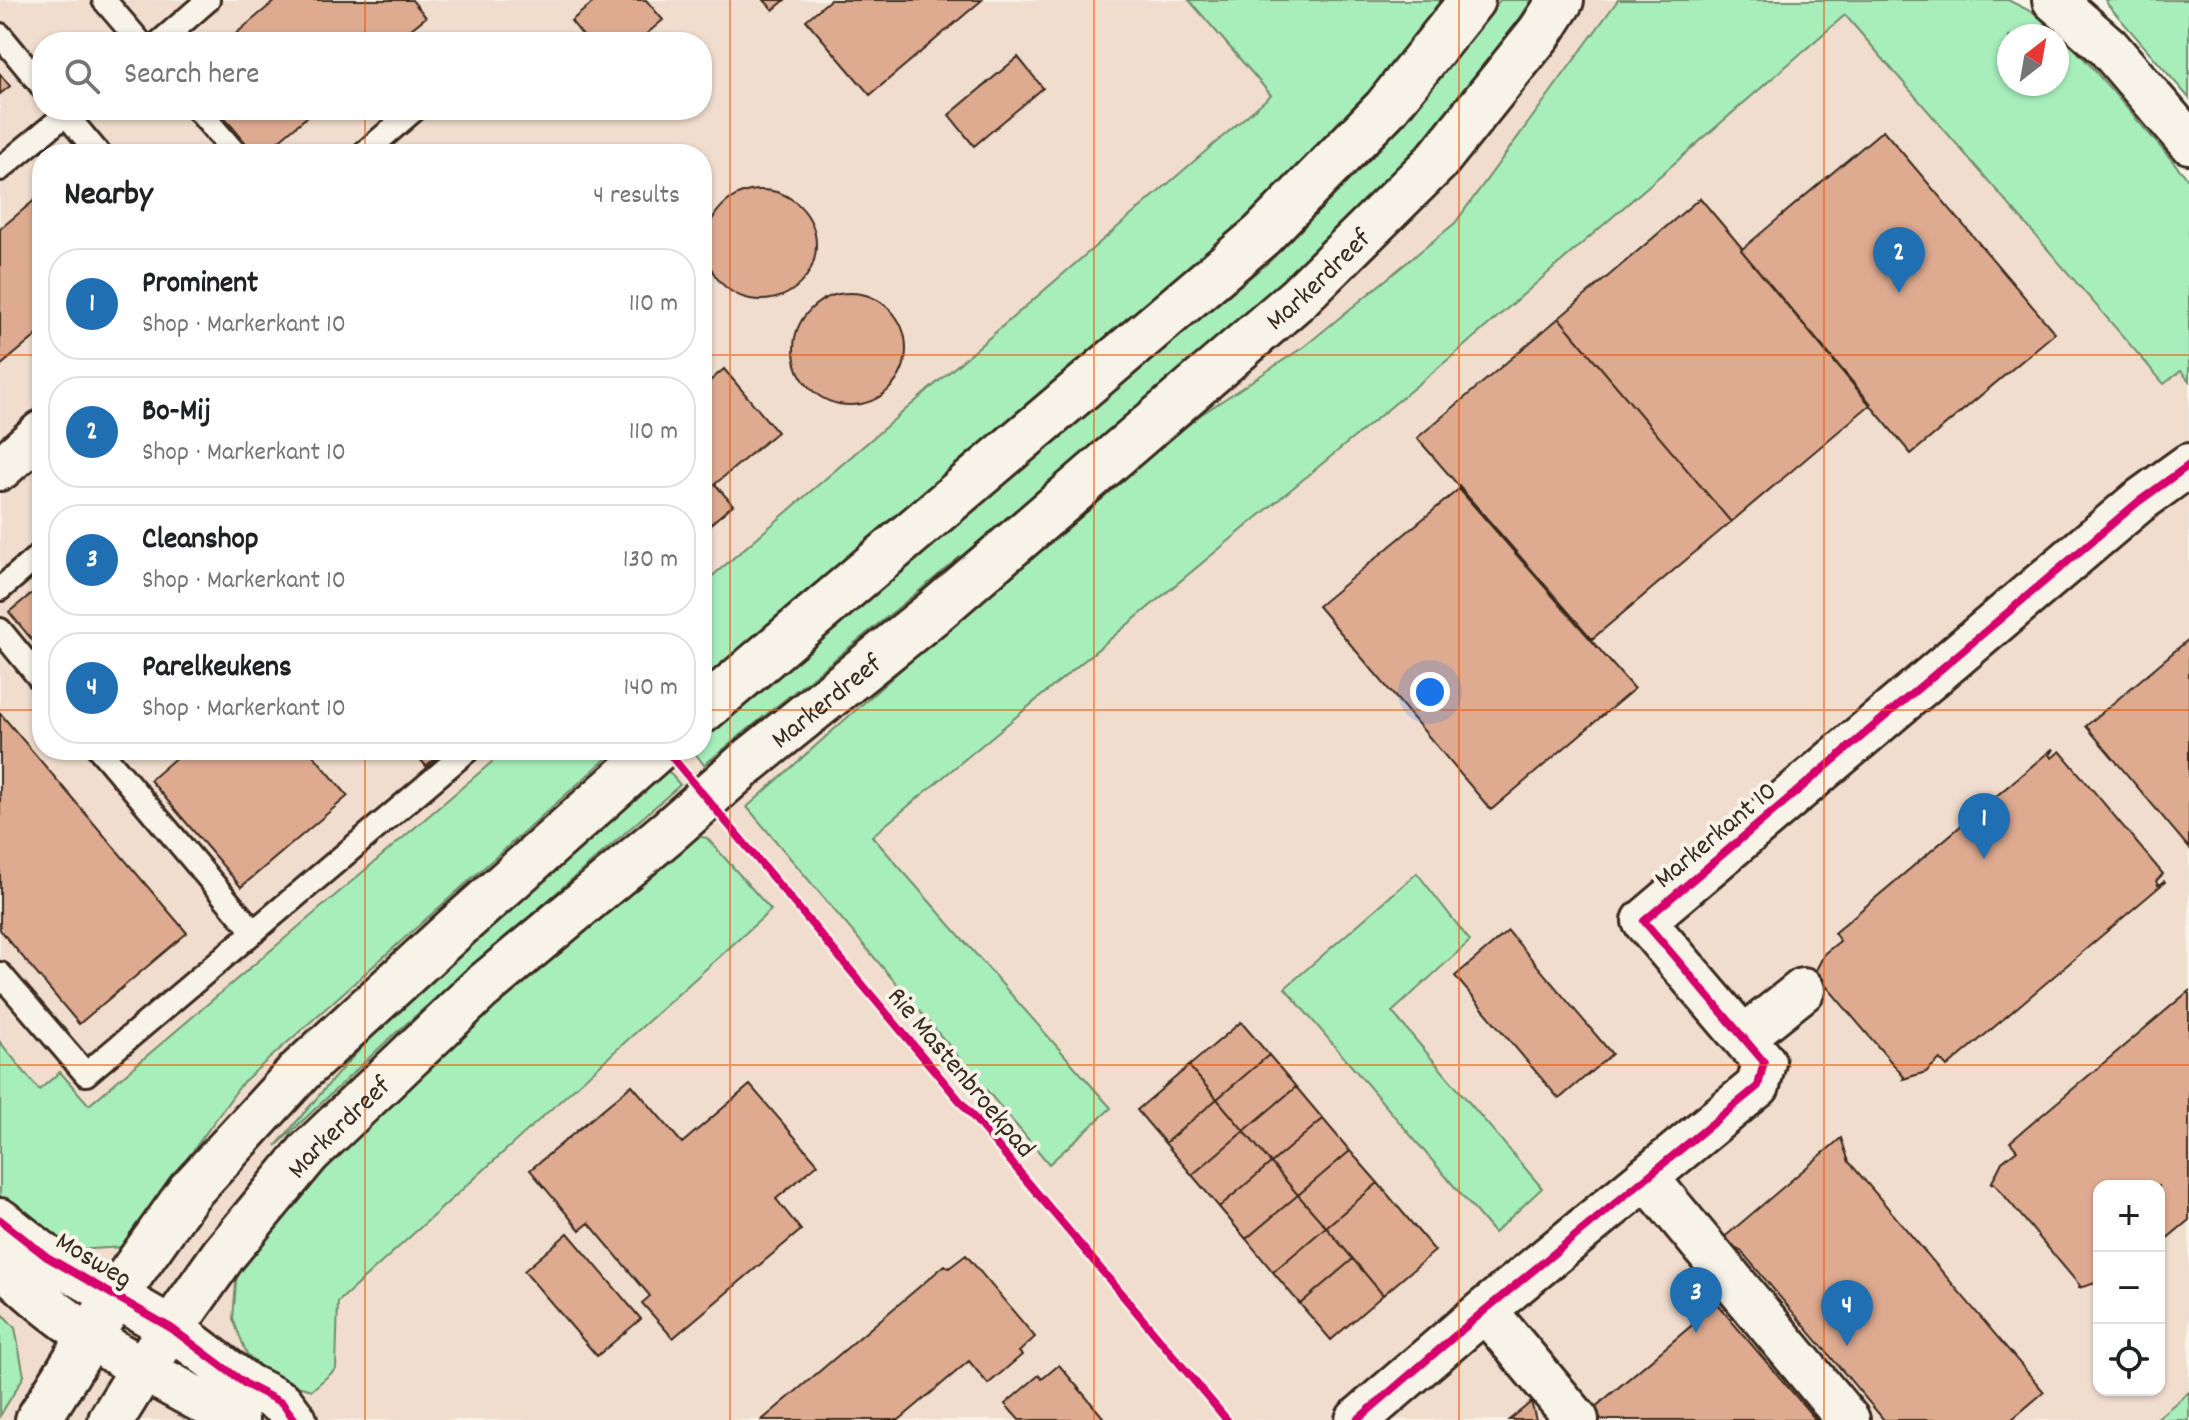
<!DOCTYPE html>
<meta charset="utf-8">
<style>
body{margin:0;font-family:Dekko,sans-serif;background:#f2f2f2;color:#202124}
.controls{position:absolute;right:24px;bottom:24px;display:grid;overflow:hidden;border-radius:16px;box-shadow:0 2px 6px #0004}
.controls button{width:72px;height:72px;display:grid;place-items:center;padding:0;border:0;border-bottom:2px solid #e0e0e0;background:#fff;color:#202124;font:40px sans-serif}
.compass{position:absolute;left:1997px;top:24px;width:72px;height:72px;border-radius:50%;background:#fff;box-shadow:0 2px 6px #0004;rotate:31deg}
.you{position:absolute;left:1430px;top:692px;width:28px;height:28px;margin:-20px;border:6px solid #fff;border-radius:50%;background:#1a73e8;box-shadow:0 0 0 12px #1a73e833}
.badge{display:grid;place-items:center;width:52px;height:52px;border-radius:50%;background:#1f6fb2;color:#fff;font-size:26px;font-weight:700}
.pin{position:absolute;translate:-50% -66px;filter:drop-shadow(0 2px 4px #0008)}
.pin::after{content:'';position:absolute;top:42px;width:28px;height:24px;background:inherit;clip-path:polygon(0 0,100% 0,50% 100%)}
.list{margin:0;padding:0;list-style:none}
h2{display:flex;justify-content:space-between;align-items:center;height:104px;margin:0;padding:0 32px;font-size:34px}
h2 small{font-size:26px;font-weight:400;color:#757577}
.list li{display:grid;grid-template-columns:52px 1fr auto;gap:24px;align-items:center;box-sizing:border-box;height:112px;margin:0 16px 16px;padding:0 16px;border:2px solid #e0e0e0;border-radius:32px}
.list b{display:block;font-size:30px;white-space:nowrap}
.list p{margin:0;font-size:26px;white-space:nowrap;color:#757577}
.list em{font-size:26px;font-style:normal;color:#757577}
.icon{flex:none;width:44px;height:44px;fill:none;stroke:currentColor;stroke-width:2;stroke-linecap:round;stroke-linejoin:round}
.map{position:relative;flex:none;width:2189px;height:1420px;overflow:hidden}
.search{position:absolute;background:#fff;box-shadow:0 2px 6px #0004;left:32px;top:32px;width:680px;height:88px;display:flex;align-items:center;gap:20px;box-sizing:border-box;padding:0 28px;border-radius:32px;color:#757577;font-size:30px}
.panel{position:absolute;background:#fff;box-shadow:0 2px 6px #0004;left:32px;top:144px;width:680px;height:616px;border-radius:32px}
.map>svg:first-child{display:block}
.built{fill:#f0ddce;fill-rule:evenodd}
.green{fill:#a7eebb;stroke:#718c6c;stroke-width:2;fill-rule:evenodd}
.building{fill:#deab91;stroke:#3b2a1e;stroke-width:2}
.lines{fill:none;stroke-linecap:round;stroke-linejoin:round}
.service-casing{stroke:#3b2a1e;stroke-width:28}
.minor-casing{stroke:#3b2a1e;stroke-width:48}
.secondary-casing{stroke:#3b2a1e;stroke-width:50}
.service{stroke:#f7f3e8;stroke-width:22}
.minor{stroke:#f7f3e8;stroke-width:42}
.secondary{stroke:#f7f3e8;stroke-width:44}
.cycleway-casing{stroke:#f7f3e8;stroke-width:13}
.cycleway{stroke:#d6006c;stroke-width:8}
.grid{fill:none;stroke:#e8590c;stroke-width:2;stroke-opacity:0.55}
.labels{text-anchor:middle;stroke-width:8;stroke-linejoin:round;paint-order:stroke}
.street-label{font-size:28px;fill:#3b2a1e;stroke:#f7f3e8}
</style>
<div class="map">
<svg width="2189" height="1420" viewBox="0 0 2189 1420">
<rect width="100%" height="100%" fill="#f7f3e8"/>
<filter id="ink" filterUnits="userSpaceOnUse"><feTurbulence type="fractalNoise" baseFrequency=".0125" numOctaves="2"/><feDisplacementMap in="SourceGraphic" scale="16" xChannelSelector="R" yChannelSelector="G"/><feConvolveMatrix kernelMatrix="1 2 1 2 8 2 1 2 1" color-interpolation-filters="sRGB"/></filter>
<g filter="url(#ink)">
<path class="built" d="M 0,0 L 1887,0 L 2189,357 L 2189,1399 L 2165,1420 L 0,1420 ZM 42,42 L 702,42 L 702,110 L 42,110 ZM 42,154 L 702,154 L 702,750 L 42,750 ZM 2099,1186 L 2159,1186 L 2159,1390 L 2099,1390 Z"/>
<path class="green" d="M 1189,0 L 1450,0 L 1329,150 L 1109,344 L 854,553 L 702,681 L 702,585 L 1271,95 Z
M 1500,0 L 1532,0 L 1490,62 L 1437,126 L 1298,273 L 1191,366 L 925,586 L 704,765 L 693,750 L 702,750 L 702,733 L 888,575 L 1270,261 L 1406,120 Z
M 1618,0 L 2008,0 L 2036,14 L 2065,39 L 2089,64 L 2189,180 L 2189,381 L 2181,371 L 2164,384 L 1845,15 L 1456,353 L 872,836 L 1111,1108 L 1049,1164 L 747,807 L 987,593 L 1199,416 L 1305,346 L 1455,223 ZM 2009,36 L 2057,36 L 2057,84 L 2009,84 Z
M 2105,0 L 2189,0 L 2189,98 L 2109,6 Z
M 506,750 L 616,750 L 243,1082 L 123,1247 L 60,1251 L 0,1207 L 0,1042 L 39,1090 L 60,1072 L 89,1105 Z
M 664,766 L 680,785 L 390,1038 L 276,1146 L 345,1065 L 431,976 Z
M 696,836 L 707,838 L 771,910 L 338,1302 L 336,1369 L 312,1390 L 275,1380 L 247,1354 L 233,1319 L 237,1270 L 313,1166 L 538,968 Z
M 1417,873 L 1470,941 L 1392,1012 L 1542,1188 L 1494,1233 L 1285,988 Z
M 0,1311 L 15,1328 L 24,1376 L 0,1416 Z
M 2189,1392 L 2189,1420 L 2155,1420 Z"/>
<path class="building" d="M 276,0 L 412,0 L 426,17 L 395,42 L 226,42 Z
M 596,0 L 646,0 L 663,20 L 637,42 L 588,42 L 571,21 Z
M 764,0 L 785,0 L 773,10 Z
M 830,0 L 982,0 L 870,95 L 806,20 Z
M 1018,57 L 1043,88 L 974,146 L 949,115 Z
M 0,74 L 10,86 L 0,94 Z
M 218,110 L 315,110 L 263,154 L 255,154 Z
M 1883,130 L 2055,333 L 1911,454 L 1741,250 Z
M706 245a55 55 0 1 1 110 0a55 55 0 1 1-110 0Z
M 42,194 L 42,331 L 0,366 L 0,229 Z
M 1700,198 L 1742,248 L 1741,250 L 1871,404 L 1731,522 L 1559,318 Z
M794 349a56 56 0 1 1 112 0a56 56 0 1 1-112 0Z
M 1559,318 L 1731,522 L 1592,639 L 1417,438 Z
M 724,369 L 777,432 L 715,484 L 733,505 L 702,531 L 702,384 L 704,386 Z
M 1459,489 L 1634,689 L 1491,810 L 1318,606 Z
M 42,585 L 42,652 L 9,612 Z
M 2189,639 L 2189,848 L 2086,726 Z
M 0,713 L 187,933 L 79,1024 L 0,930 Z
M 2052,749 L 2053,750 L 2049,755 L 2052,758 L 2060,751 L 2163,874 L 2156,881 L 2158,885 L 2164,881 L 2165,882 L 1947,1067 L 1940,1059 L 1926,1072 L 1903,1079 L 1904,1077 L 1816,974 L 1814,975 L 1816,970 L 1825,953 L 1840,941 L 1834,933 Z
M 174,750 L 309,750 L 348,796 L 241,887 L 150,780 L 179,755 Z
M 412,750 L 445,750 L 426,766 Z
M 1508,931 L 1612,1054 L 1559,1099 L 1455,976 Z
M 2189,991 L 2189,1220 L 2159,1245 L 2159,1186 L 2099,1186 L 2099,1282 L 2079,1288 L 2080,1286 L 1993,1182 L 1991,1184 L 2002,1162 L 2017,1150 L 2010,1142 Z
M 1241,1022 L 1269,1055 L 1217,1099 L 1189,1066 Z
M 1269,1055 L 1296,1087 L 1244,1131 L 1217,1099 Z
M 1189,1066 L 1217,1099 L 1165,1143 L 1137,1110 Z
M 632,1085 L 682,1143 L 750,1085 L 818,1164 L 776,1199 L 801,1230 L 673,1338 L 642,1303 L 650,1296 L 589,1223 L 580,1230 L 530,1170 Z
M 1296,1087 L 1323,1119 L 1271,1163 L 1244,1131 Z
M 1217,1099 L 1244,1131 L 1192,1175 L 1165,1143 Z
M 1323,1119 L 1350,1151 L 1298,1195 L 1271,1163 Z
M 1244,1131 L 1271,1163 L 1219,1207 L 1192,1175 Z
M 1841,1138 L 1849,1162 L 2044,1392 L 2011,1420 L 1884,1420 L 1742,1252 L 1721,1240 Z
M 1350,1151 L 1378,1183 L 1326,1227 L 1298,1195 Z
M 1271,1163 L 1298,1195 L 1246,1239 L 1219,1207 Z
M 1378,1183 L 1435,1251 L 1383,1295 L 1326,1227 Z
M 1298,1195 L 1326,1227 L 1273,1272 L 1246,1239 Z
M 1326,1227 L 1353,1259 L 1300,1304 L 1273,1272 Z
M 568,1233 L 641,1319 L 597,1356 L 524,1271 Z
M 966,1255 L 1035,1337 L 1019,1352 L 1022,1355 L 988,1384 L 969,1361 L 899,1420 L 762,1420 L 945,1265 L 949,1268 Z
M 1353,1259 L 1383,1295 L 1331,1340 L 1300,1304 Z
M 1717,1304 L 1816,1420 L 1602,1420 L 1593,1409 Z
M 1059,1365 L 1102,1416 L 1106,1420 L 1019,1420 L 1005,1404 L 1039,1375 L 1042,1379 Z
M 1531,1402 L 1536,1420 L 1509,1420 L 1524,1408 Z"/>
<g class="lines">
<defs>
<path id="service" d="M 104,0 L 140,42
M 0,35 L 42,86
M 160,42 L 208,0
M 62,110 L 99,154
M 198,110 L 236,154
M 363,154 L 414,110
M 0,169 L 66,114
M 0,589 L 42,553
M 0,630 L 42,681
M 100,750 L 254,932
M 0,974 L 86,1074 L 468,750"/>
<path id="minor" d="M 2054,0 L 2108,47 L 2189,142
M 0,469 L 42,432
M 1744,1037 L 1803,990
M 1647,1178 L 1848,1420
M 0,1220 L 47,1257 L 171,1328 L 247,1385 L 282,1403 L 295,1420
M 0,1262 C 68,1333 152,1375 237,1420
M 1485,1310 L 1577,1420
M 1357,1420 L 1485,1310 L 1758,1086 L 1764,1062 L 1644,921 L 2138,502 L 2189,465"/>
<g id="secondary">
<path d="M 702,711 L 1262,235 L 1386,108 L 1472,0"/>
<path d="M 38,1420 L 115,1296 L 189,1192 L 301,1070 L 459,925 L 656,750"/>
<path id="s1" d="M 111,1420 L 142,1370 L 224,1254 L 308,1153 L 480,989 L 668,832 L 744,765 L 934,612 L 1298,298 L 1436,162 L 1541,31 L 1561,0"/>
</g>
</defs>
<use href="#service" class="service-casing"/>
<use href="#minor" class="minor-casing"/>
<use href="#secondary" class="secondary-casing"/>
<use href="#service" class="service"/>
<use href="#minor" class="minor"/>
<use href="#secondary" class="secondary"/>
<defs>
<path id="cycleway" d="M 666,750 L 1227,1420
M 0,1220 L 47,1257 L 171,1328 L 247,1385 L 282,1403 L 295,1420
M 1357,1420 L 1485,1310 L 1758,1086 L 1764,1062 L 1644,921 L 2138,502 L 2189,465"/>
</defs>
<use href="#cycleway" class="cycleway-casing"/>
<use href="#cycleway" class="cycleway"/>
</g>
</g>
<path class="grid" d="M 365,0 L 365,42M 730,0 L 730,1420M 1094,0 L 1094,1420M 1459,0 L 1459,1420M 1824,0 L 1824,1420M 365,110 L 365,154M 0,355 L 42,355M 702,355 L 2189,355M 0,710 L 42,710M 702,710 L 2189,710M 365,750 L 365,1420M 0,1065 L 2189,1065"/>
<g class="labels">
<g class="street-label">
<text dy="10" stroke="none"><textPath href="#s1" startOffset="1668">Markerdreef</textPath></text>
<text dy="10" stroke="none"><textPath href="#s1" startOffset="1020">Markerdreef</textPath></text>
<text transform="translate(1714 833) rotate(-40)" y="10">Markerkant 10</text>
<text transform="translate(963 1071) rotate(50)" y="10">Rie Mastenbroekpad</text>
<text dy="10" stroke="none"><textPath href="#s1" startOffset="372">Markerdreef</textPath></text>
<text transform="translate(95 1258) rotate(31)" y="10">Mosweg</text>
</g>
</g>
</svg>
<div class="controls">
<button>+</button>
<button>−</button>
<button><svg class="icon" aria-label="locate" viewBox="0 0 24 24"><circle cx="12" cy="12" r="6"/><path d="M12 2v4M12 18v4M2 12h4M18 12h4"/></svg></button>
</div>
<svg class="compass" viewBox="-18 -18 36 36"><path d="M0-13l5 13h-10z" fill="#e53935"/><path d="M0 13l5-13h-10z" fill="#757577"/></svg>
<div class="you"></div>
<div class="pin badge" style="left:1984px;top:859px">1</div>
<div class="pin badge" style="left:1899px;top:293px">2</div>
<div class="pin badge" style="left:1696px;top:1333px">3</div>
<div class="pin badge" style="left:1847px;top:1346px">4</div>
<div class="search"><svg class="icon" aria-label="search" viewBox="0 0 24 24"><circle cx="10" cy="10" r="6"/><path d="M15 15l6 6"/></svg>Search here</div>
<section class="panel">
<h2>Nearby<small>4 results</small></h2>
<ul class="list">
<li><span class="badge">1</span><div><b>Prominent</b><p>Shop · Markerkant 10</p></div><em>110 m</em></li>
<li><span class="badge">2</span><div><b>Bo-Mij</b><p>Shop · Markerkant 10</p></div><em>110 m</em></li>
<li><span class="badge">3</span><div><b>Cleanshop</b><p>Shop · Markerkant 10</p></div><em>130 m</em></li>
<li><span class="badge">4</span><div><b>Parelkeukens</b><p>Shop · Markerkant 10</p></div><em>140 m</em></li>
</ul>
</section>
</div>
